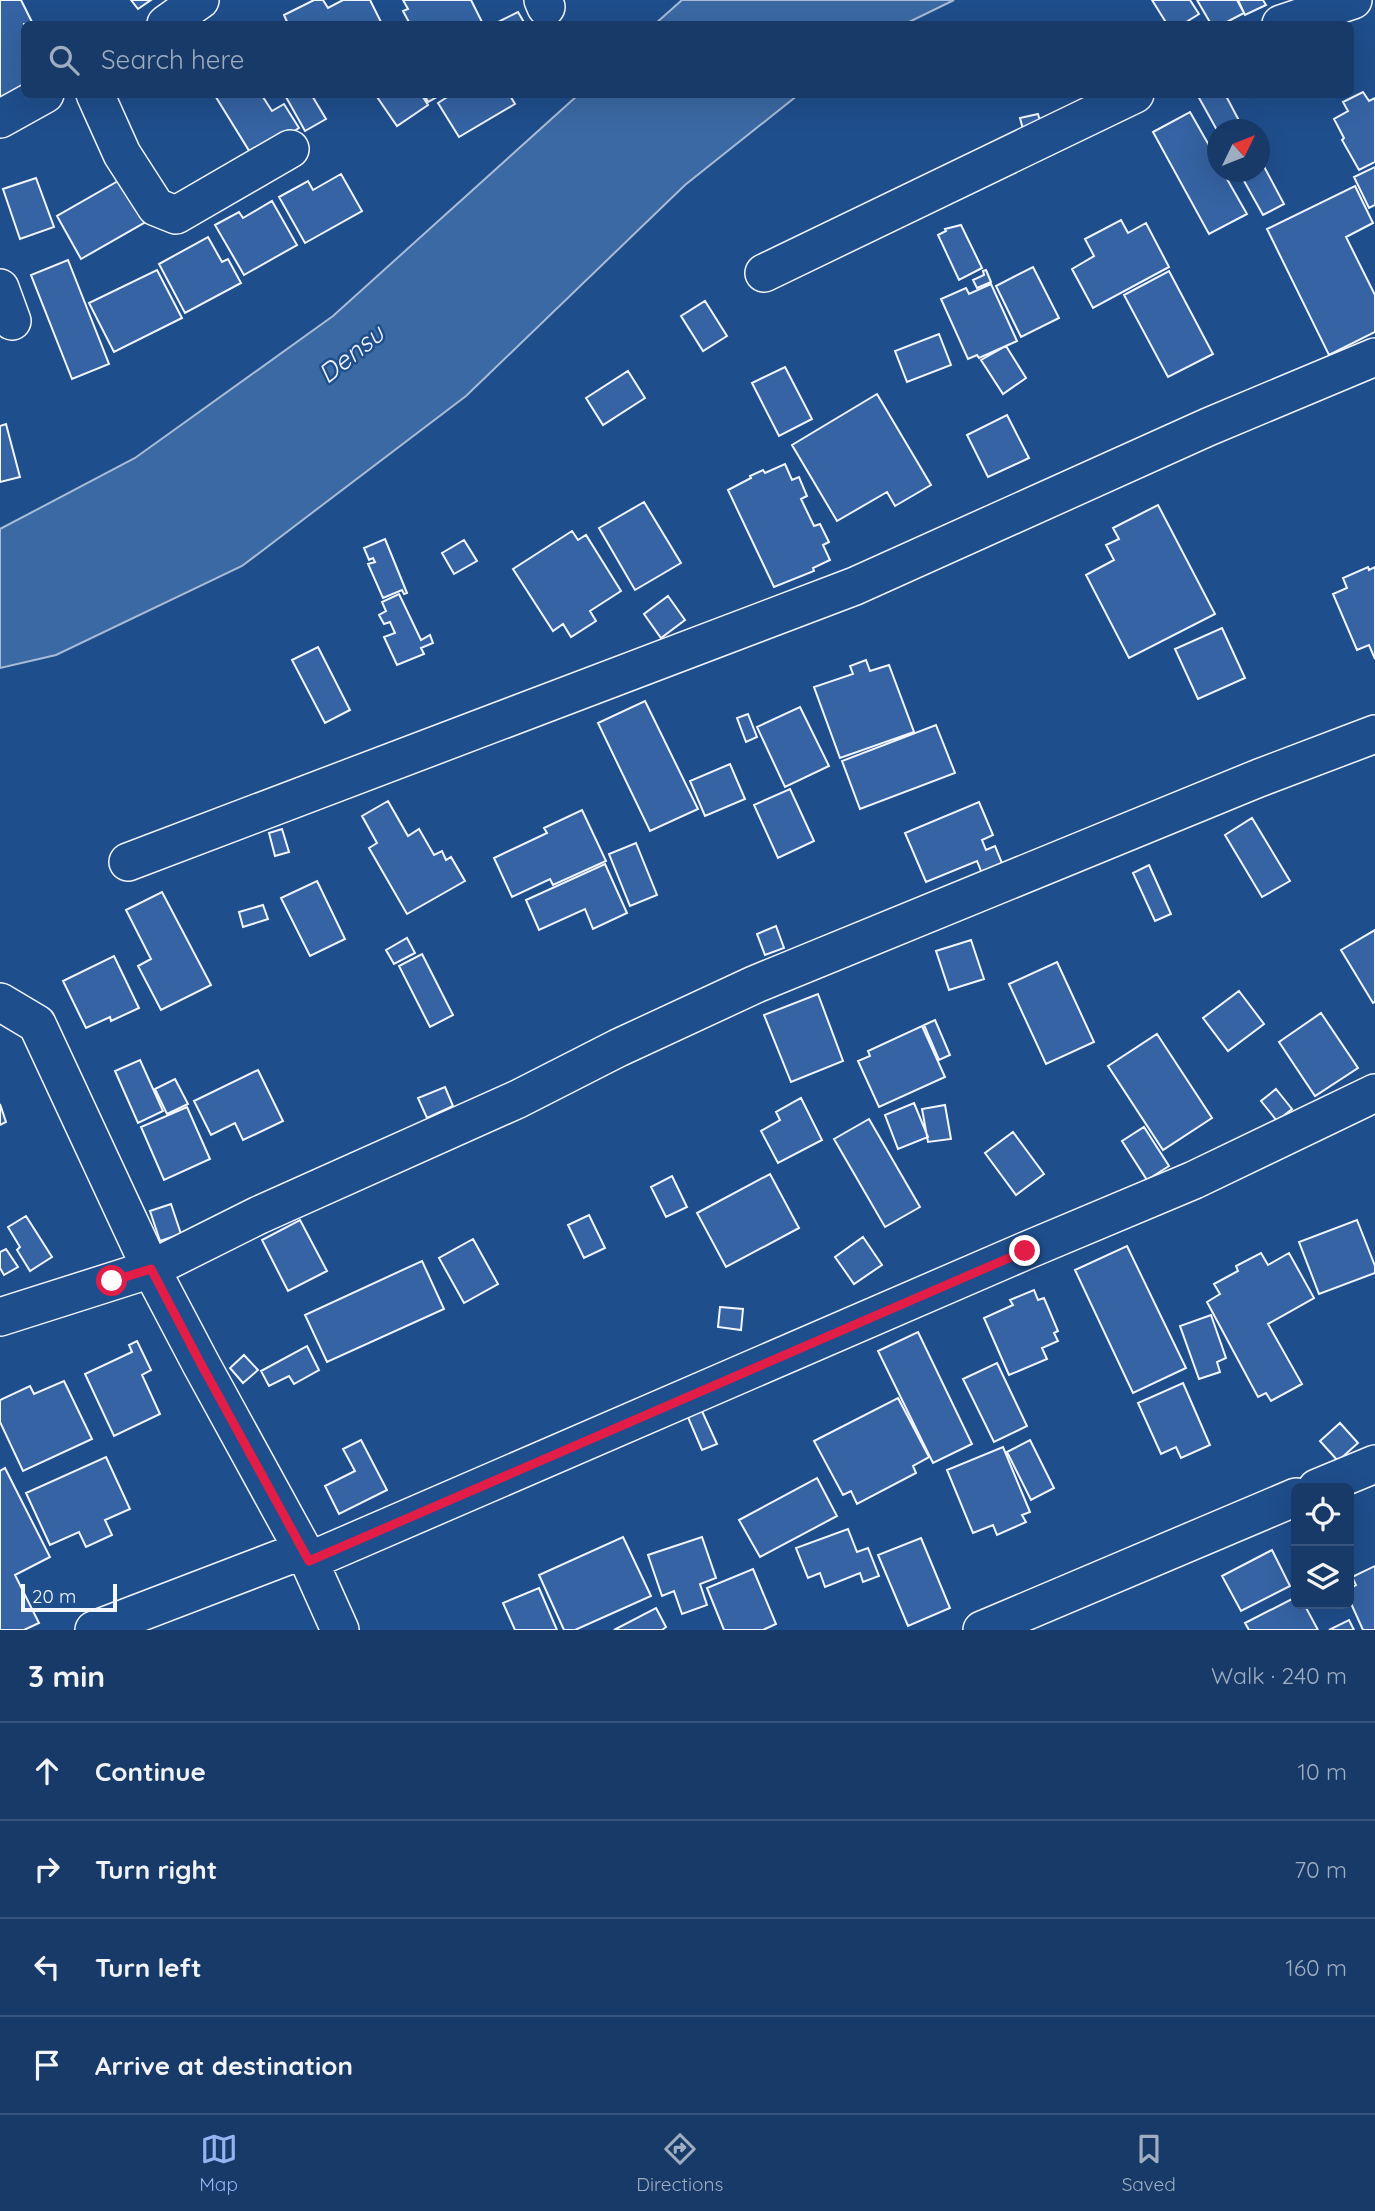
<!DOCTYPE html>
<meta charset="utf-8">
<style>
body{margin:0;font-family:Quicksand,sans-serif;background:#20416f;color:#f1f3f6}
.controls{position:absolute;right:21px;bottom:21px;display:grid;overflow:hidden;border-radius:10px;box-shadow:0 7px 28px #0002}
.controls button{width:63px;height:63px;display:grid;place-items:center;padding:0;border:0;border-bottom:2px solid #36547d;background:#173a69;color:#f1f3f6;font:35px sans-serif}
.compass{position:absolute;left:1207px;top:119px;width:63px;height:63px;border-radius:50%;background:#173a69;box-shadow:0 7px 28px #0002;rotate:47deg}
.scale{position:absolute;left:21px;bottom:18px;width:96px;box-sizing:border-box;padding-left:7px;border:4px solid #f2f6ff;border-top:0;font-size:19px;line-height:24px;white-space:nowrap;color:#f2f6ff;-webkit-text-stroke:5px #1f4e8c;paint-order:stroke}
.stop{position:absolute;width:21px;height:21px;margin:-16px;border:5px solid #e11d48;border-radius:50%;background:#fff}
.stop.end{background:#e11d48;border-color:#fff;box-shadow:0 2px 7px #0008}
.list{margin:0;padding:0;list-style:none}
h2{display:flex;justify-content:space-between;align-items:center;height:91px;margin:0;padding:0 28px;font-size:30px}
h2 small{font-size:23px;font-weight:400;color:#9eadc0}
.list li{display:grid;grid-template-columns:46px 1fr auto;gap:21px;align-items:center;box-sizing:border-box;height:98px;padding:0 28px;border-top:2px solid #36547d}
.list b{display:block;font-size:26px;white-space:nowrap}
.list em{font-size:23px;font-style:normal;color:#9eadc0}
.icon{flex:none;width:38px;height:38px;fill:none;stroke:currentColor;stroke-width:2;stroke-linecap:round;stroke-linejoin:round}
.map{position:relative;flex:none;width:1375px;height:1630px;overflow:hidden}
.search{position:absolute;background:#173a69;box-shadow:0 7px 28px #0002;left:21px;right:21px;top:21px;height:77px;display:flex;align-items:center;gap:18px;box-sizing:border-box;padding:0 24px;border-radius:10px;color:#9eadc0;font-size:26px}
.sheet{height:483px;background:#173a69}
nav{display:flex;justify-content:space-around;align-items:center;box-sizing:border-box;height:98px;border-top:2px solid #36547d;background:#173a69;font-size:19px;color:#9eadc0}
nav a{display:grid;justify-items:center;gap:4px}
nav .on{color:#95b2f1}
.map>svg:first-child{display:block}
.water{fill:#3b69a3;stroke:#a8bbd7;stroke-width:2}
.building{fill:#3563a3;stroke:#f2f6ff;stroke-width:2}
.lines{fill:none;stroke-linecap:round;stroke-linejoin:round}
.minor-casing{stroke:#f2f6ff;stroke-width:40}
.minor{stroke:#1f4e8c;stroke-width:37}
.route{stroke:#e11d48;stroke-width:9}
.labels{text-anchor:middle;stroke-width:5;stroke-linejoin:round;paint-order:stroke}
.water-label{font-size:26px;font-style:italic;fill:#f2f6ff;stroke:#1f4e8c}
</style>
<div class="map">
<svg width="1375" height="1630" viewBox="0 0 1375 1630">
<rect width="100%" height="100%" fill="#1f4e8c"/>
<path class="water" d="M 682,0 L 954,0 L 905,24 L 655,24 Z
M 578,95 L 798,95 L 685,185 L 466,396 L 242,566 L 56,655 L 0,668 L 0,529 L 135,458 L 333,316 Z"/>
<path class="building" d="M 0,0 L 21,0 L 33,24 L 24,24 L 24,90 L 0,101 Z
M 131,0 L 151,0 L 138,9 Z
M 314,0 L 323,0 L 328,8 L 343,0 L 370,0 L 382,24 L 288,24 L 284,15 Z
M 403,0 L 471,0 L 483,24 L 410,24 L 403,11 L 408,9 Z
M 1152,0 L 1190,0 L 1199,14 L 1183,24 L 1167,24 Z
M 1197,0 L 1237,0 L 1244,13 L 1223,24 L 1211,24 Z
M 1238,0 L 1263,0 L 1266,5 L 1245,15 Z
M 518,12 L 525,24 L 494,24 Z
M 1363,92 L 1369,101 L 1375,98 L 1375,162 L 1359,170 L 1342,140 L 1344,138 L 1334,119 L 1348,111 L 1343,102 Z
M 214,94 L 261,94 L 272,111 L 284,104 L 299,128 L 253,157 Z
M 290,94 L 311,94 L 326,119 L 305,131 L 286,97 Z
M 375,94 L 421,94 L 428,105 L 397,126 Z
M 424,94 L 442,94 L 428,102 Z
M 452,94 L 509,94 L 515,104 L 459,137 L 438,103 Z
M 1201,94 L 1225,94 L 1244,130 L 1218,130 L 1218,132 L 1198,96 Z
M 1190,112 L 1218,161 L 1218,172 L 1223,172 L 1247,214 L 1209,234 L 1153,132 Z
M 1038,114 L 1042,128 L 1024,133 L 1020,118 Z
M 1260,159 L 1284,204 L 1263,215 L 1239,172 L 1260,172 Z
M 1375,167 L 1375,205 L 1369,208 L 1354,177 Z
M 341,174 L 362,211 L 305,243 L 279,197 L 308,181 L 313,190 Z
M 125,177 L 149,220 L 81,259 L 57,216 Z
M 36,178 L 54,227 L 20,239 L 3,189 Z
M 1355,186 L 1373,223 L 1346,237 L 1375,295 L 1375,332 L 1329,355 L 1267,229 Z
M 272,201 L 297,245 L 244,275 L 215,225 L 239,212 L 243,218 Z
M 1121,220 L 1128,233 L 1146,223 L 1169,267 L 1093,308 L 1072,269 L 1094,256 L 1085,239 Z
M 961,225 L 982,268 L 959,280 L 938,235 L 946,231 L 945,229 Z
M 208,237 L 222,262 L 228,259 L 241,283 L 185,313 L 159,264 Z
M 68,260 L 109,364 L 72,379 L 31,275 Z
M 1033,267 L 1059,318 L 1021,337 L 996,286 Z
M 157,270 L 182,318 L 114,352 L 89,303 Z
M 986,270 L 991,282 L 977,288 L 973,280 L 984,275 L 983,271 Z
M 1169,271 L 1213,354 L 1168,377 L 1124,295 Z
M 991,284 L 1017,341 L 979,358 L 977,355 L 968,359 L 941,299 L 966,288 L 969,294 Z
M 705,301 L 727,336 L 703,351 L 681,316 Z
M 939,334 L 951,365 L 907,382 L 895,351 Z
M 1006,346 L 1026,378 L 1003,394 L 981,360 Z
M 785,367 L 812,419 L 779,436 L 752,383 Z
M 628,371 L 645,398 L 603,425 L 586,398 Z
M 877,394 L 931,485 L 895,506 L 887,492 L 837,521 L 792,445 Z
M 1007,415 L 1029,458 L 988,477 L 967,435 Z
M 6,424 L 20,477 L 0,482 L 0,426 Z
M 785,464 L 792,480 L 799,477 L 807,496 L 801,499 L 814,526 L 820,524 L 829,542 L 823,545 L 830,560 L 813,568 L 814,571 L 774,587 L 728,490 L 751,478 L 750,476 L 763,470 L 765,473 Z
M 644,502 L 681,563 L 635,590 L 599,528 Z
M 1158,505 L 1215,614 L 1129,658 L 1086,575 L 1114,560 L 1106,545 L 1119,539 L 1113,528 Z
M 572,531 L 578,540 L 586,535 L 621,591 L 590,611 L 596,621 L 571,637 L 563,624 L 553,631 L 513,569 Z
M 385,539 L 407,593 L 404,594 L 402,590 L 383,598 L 368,564 L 375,562 L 373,558 L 369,560 L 364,548 Z
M 464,540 L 477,561 L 454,574 L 442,553 Z
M 1368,567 L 1369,570 L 1375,567 L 1375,659 L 1369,645 L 1357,650 L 1333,594 L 1347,588 L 1343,578 Z
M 399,594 L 421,640 L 430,635 L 433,643 L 421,648 L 424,654 L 397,665 L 384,637 L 395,633 L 390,622 L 384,624 L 379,615 L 386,611 L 382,602 Z
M 668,596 L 685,620 L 661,638 L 644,614 Z
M 1222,628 L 1245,678 L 1198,699 L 1175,649 Z
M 318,647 L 350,710 L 325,723 L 292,660 Z
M 866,660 L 870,671 L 889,665 L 914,732 L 840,758 L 814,687 L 853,674 L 850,666 Z
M 645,701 L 698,809 L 650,831 L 598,723 Z
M 800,707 L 829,766 L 785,787 L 757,727 Z
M 748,714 L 757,737 L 746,742 L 737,718 Z
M 936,725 L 955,773 L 860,809 L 842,761 Z
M 730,764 L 745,799 L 705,816 L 690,781 Z
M 790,789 L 814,841 L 778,858 L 754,805 Z
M 388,801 L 408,836 L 419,829 L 434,855 L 442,851 L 446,860 L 451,857 L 465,881 L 407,914 L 369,848 L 377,843 L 362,816 Z
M 979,802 L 993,835 L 982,840 L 986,850 L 995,846 L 1004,868 L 983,876 L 977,861 L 926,882 L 905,833 Z
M 582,810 L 606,861 L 553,885 L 550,879 L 512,897 L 494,858 L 547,833 L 544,828 Z
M 1252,818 L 1290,881 L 1262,897 L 1225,835 Z
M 282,829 L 289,852 L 275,856 L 269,833 Z
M 636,843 L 657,895 L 630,906 L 609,854 Z
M 605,864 L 627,913 L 593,929 L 585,909 L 539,930 L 526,900 Z
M 1149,865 L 1171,914 L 1155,921 L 1133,873 Z
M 317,881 L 345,939 L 310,956 L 281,898 Z
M 162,892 L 211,985 L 161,1010 L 138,966 L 151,959 L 126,910 Z
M 263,905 L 268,919 L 243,927 L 239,912 Z
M 776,926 L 784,948 L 765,955 L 757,934 Z
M 1375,930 L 1375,1002 L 1373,1003 L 1341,950 Z
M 407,938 L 415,953 L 394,964 L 386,950 Z
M 971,940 L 984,979 L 949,990 L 936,951 Z
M 422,954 L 453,1015 L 430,1027 L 399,966 Z
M 114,956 L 139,1008 L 111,1021 L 110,1017 L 86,1028 L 63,981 Z
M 1057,962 L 1094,1042 L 1046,1064 L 1009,984 Z
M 1239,991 L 1264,1024 L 1228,1051 L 1203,1018 Z
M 818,994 L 843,1061 L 791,1082 L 764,1015 Z
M 1321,1013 L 1358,1068 L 1315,1096 L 1279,1042 Z
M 935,1020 L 950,1055 L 939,1060 L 924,1025 Z
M 922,1026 L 945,1077 L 879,1107 L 858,1061 L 870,1056 L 868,1051 Z
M 1157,1034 L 1212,1118 L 1163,1150 L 1108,1066 Z
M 140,1060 L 163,1111 L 138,1123 L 115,1071 Z
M 258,1070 L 283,1121 L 243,1140 L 235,1123 L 211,1135 L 194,1101 Z
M 175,1079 L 188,1104 L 167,1114 L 155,1089 Z
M 445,1087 L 453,1106 L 427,1118 L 418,1098 Z
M 1276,1089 L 1292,1109 L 1277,1121 L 1261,1101 Z
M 801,1098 L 822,1140 L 778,1163 L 761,1131 L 780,1120 L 776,1112 Z
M 914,1103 L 928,1137 L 898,1149 L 885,1115 Z
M 0,1104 L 6,1122 L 0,1125 Z
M 945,1105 L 951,1139 L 928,1142 L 922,1109 Z
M 187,1107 L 210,1159 L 164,1180 L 141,1127 Z
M 869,1119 L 920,1207 L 885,1227 L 834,1139 Z
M 1144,1127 L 1169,1166 L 1147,1180 L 1122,1141 Z
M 1013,1132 L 1044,1174 L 1016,1195 L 985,1153 Z
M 770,1174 L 799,1228 L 726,1267 L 697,1213 Z
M 672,1176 L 687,1207 L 666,1217 L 651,1187 Z
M 171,1204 L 181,1234 L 160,1241 L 150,1211 Z
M 589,1215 L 605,1248 L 584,1258 L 568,1225 Z
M 26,1216 L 52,1257 L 30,1271 L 17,1250 L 20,1247 L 8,1227 Z
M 300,1220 L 327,1271 L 288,1291 L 262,1240 Z
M 1357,1220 L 1375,1266 L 1375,1273 L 1319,1294 L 1299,1242 Z
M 863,1237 L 882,1265 L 854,1284 L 835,1257 Z
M 473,1239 L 498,1284 L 464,1303 L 439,1258 Z
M 1127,1246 L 1186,1368 L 1133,1393 L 1075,1270 Z
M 6,1249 L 18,1267 L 4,1275 L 0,1268 L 0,1252 Z
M 1261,1253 L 1268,1265 L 1289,1253 L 1314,1298 L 1268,1324 L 1302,1384 L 1271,1401 L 1266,1393 L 1258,1397 L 1207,1302 L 1220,1294 L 1214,1284 L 1238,1271 L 1236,1266 Z
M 422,1261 L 444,1309 L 327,1362 L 305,1315 Z
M 1034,1290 L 1038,1300 L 1044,1298 L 1058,1331 L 1054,1333 L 1058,1341 L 1042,1348 L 1047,1359 L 1009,1375 L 984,1318 L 1013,1305 L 1010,1300 Z
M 720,1307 L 743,1309 L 741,1330 L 718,1327 Z
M 1211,1315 L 1226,1358 L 1217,1362 L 1220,1372 L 1199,1379 L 1180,1326 Z
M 918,1332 L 972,1444 L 933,1463 L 878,1351 Z
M 137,1341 L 151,1370 L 142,1375 L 160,1414 L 114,1436 L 85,1374 L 132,1352 L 129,1345 Z
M 307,1346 L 319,1370 L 294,1384 L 289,1376 L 269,1386 L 261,1371 Z
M 244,1355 L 258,1370 L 243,1383 L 230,1368 Z
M 997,1363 L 1027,1426 L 994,1442 L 963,1379 Z
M 64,1381 L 92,1439 L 23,1471 L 0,1422 L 0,1400 L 30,1386 L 34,1394 Z
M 1183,1383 L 1210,1445 L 1181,1458 L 1176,1447 L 1161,1454 L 1138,1403 Z
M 898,1398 L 929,1457 L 913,1466 L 916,1473 L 857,1504 L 851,1491 L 843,1495 L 814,1441 Z
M 701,1409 L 717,1444 L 702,1450 L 687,1415 Z
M 1340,1423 L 1358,1443 L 1338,1461 L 1320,1441 Z
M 361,1440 L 387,1490 L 339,1514 L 325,1486 L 355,1471 L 343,1449 Z
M 1030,1440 L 1054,1488 L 1031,1500 L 1007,1452 Z
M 1003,1447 L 1030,1512 L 1022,1515 L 1026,1522 L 997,1535 L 993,1525 L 973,1533 L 947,1470 Z
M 106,1457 L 130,1509 L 105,1520 L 112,1535 L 86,1547 L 79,1532 L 50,1545 L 26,1493 Z
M 5,1468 L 50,1557 L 15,1575 L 39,1623 L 24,1630 L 0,1630 L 0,1471 Z
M 817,1478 L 837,1516 L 760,1557 L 739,1520 Z
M 848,1529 L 857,1552 L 868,1548 L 879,1576 L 863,1582 L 860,1573 L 825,1587 L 820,1573 L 808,1578 L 796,1548 Z
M 623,1537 L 651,1596 L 575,1630 L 564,1630 L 539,1575 Z
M 702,1537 L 716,1578 L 700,1584 L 707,1605 L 682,1614 L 674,1591 L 662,1596 L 648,1555 Z
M 921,1538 L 950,1608 L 908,1626 L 878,1555 Z
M 1272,1550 L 1290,1586 L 1241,1611 L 1222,1576 Z
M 1375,1566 L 1375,1630 L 1363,1630 L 1349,1599 L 1349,1589 L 1356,1585 L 1352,1577 Z
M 753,1569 L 776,1624 L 763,1630 L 724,1630 L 707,1588 Z
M 539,1588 L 557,1630 L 515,1630 L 503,1603 Z
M 1296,1597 L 1296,1604 L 1304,1604 L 1318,1630 L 1249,1630 L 1245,1623 Z
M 656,1608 L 666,1627 L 662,1630 L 614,1630 Z
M 1349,1620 L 1354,1630 L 1329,1630 Z"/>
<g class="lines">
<defs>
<path id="minor" d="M 543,0 L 546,7
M 166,24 L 200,0
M 1281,24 L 1353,0
M 95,94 L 122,154 L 156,207 L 176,215 L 290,149
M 0,119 L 45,94
M 764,273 L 1135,94
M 0,288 L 12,321
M 128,862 L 855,586 L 1208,427 L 1375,357
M 0,1002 L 37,1024 L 151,1269 L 0,1317
M 1317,1488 L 1375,1464
M 309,1561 L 1025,1251 L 1194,1180 L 1375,1093
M 94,1630 L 303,1550
M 340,1630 L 309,1561 L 201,1364 L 151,1269 L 259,1215 L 518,1099 L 618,1048 L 756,984 L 1259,778 L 1375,734
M 982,1630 L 1296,1497"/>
</defs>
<use href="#minor" class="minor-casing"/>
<use href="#minor" class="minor"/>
</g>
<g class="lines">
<path class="route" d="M 112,1281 L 151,1269 L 201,1364 L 309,1561 L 1025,1251"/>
</g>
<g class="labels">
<g class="water-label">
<text transform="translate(351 354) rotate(-39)" y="9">Densu</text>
</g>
</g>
</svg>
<div class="controls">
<button><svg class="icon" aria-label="locate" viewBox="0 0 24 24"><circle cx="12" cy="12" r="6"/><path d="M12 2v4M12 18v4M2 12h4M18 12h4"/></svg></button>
<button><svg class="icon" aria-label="layers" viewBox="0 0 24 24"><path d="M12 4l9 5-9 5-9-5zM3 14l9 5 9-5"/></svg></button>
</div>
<svg class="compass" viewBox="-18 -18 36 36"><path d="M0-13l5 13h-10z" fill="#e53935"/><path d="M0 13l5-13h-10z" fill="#9eadc0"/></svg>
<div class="scale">20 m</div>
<div class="stop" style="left:112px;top:1281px"></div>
<div class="stop end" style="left:1025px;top:1251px"></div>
<div class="search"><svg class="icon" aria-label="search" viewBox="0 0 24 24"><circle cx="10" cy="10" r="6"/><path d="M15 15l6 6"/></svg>Search here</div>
</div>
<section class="sheet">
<h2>3 min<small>Walk · 240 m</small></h2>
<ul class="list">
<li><svg class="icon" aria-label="ahead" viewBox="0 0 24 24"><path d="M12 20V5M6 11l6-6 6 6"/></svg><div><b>Continue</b></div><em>10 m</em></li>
<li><svg class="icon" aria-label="right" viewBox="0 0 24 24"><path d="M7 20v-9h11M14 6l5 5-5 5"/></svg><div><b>Turn right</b></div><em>70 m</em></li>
<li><svg class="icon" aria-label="left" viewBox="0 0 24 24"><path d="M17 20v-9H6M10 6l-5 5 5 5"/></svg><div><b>Turn left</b></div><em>160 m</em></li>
<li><svg class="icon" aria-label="arrive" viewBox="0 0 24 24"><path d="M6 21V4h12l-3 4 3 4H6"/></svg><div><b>Arrive at destination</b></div></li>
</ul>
</section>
<nav>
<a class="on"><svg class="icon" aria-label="map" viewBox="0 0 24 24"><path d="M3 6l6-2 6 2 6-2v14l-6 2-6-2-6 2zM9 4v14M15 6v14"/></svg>Map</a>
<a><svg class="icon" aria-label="directions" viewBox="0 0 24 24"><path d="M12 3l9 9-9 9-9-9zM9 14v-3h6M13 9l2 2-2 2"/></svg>Directions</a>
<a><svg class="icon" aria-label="saved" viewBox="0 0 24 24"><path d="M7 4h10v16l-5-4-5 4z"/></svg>Saved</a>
</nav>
